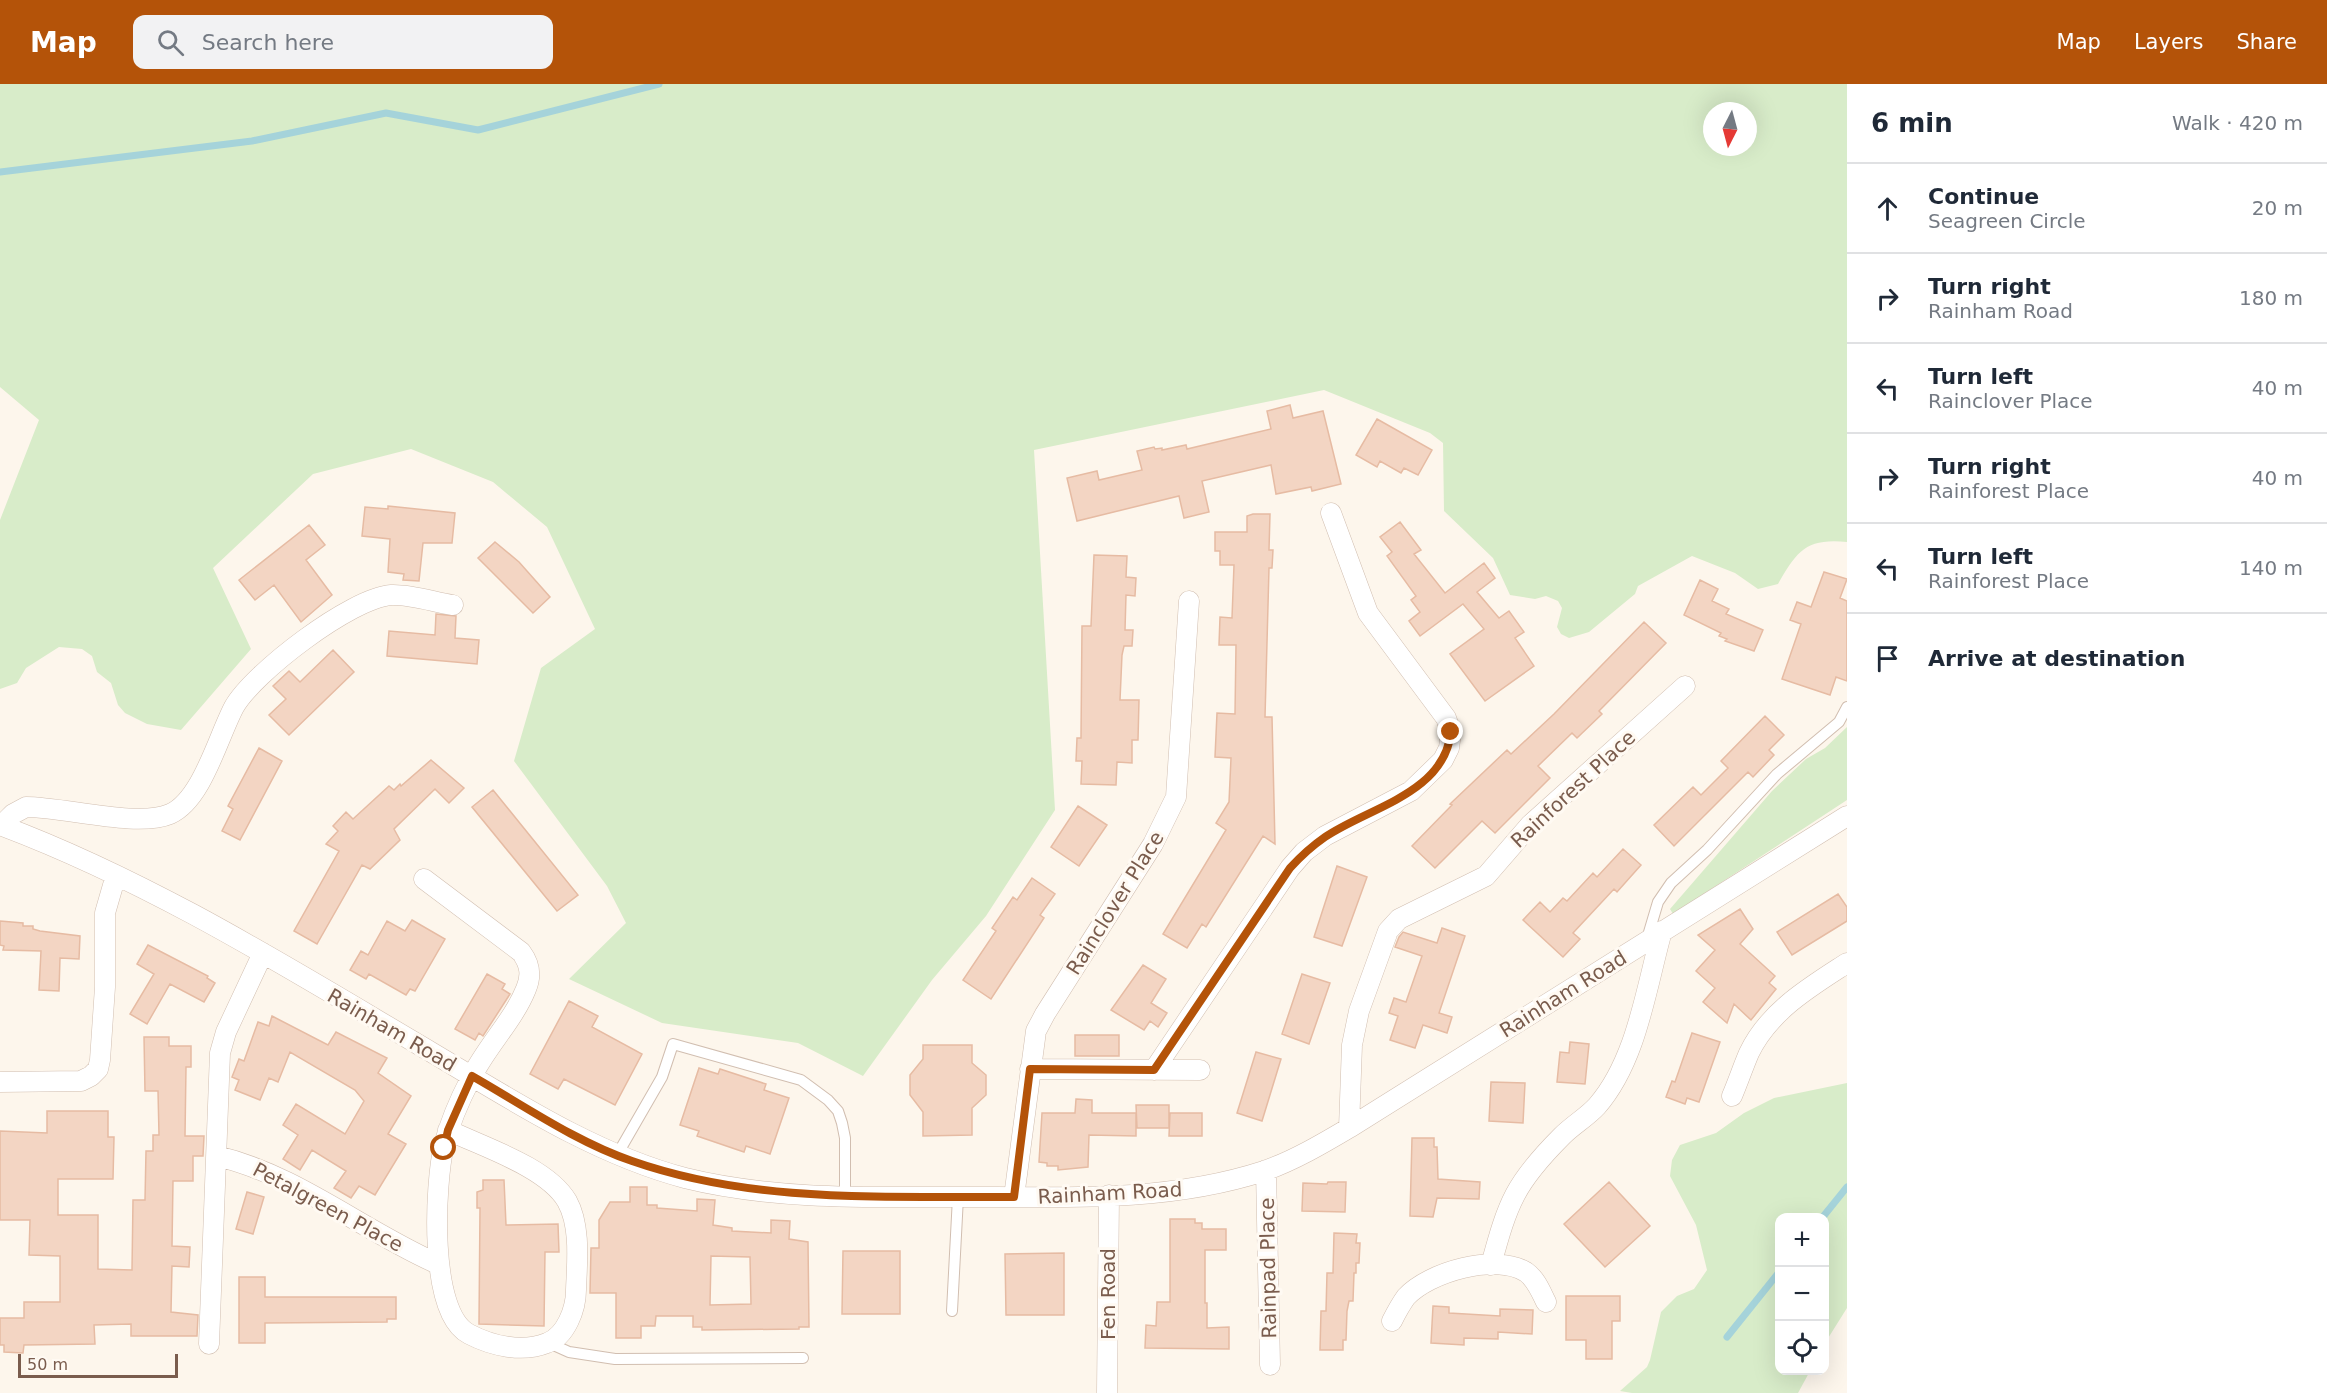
<!DOCTYPE html>
<meta charset="utf-8">
<style>
body{margin:0;font-family:"DejaVu Sans",sans-serif;background:#f2f2f3;color:#1f2937}
.controls{position:absolute;right:18px;bottom:18px;display:grid;overflow:hidden;border-radius:12px;box-shadow:0 6px 24px #0002}
.controls button{width:54px;height:54px;display:grid;place-items:center;padding:0;border:0;border-bottom:2px solid #e0e1e3;background:#fff;color:#1f2937;font:30px sans-serif}
.compass{position:absolute;left:1703px;top:18px;width:54px;height:54px;border-radius:50%;background:#fff;box-shadow:0 6px 24px #0002;rotate:186deg}
.scale{position:absolute;left:18px;bottom:15px;width:160px;box-sizing:border-box;padding-left:6px;border:3px solid #7a5c4d;border-top:0;font-size:16px;line-height:21px;white-space:nowrap;color:#7a5c4d;-webkit-text-stroke:4px #fffaf3;paint-order:stroke}
.stop{position:absolute;width:18px;height:18px;margin:-14px;border:4px solid #b45309;border-radius:50%;background:#fff}
.stop.end{background:#b45309;border-color:#fff;box-shadow:0 2px 6px #0008}
.list{margin:0;padding:0;list-style:none}
h2{display:flex;justify-content:space-between;align-items:center;height:78px;margin:0;padding:0 24px;font-size:26px}
h2 small{font-size:20px;font-weight:400;color:#747a83}
.list li{display:grid;grid-template-columns:39px 1fr auto;gap:18px;align-items:center;box-sizing:border-box;height:90px;padding:0 24px;border-top:2px solid #e0e1e3}
.list b{display:block;font-size:22px;white-space:nowrap}
.list p{margin:0;font-size:20px;white-space:nowrap;color:#747a83}
.list em{font-size:20px;font-style:normal;color:#747a83}
.icon{flex:none;width:33px;height:33px;fill:none;stroke:currentColor;stroke-width:2;stroke-linecap:round;stroke-linejoin:round}
.map{position:relative;flex:none;width:1847px;height:1309px;overflow:hidden}
header{display:flex;align-items:center;gap:36px;box-sizing:border-box;height:84px;padding:0 30px;background:#b45309;color:#fff}
header strong{font-size:28px}
nav{display:flex;gap:33px;margin-inline-start:auto;font-size:21px}
.search{width:420px;height:54px;background:#f2f2f3;display:flex;align-items:center;gap:15px;box-sizing:border-box;padding:0 21px;border-radius:12px;color:#747a83;font-size:22px}
main{display:flex}
aside{flex:1;background:#fff}
.map>svg:first-child{display:block}
.green{fill:#d8ecc9;fill-rule:evenodd}
.lines{fill:none;stroke-linecap:round;stroke-linejoin:round}
.stream{stroke:#a5d3da;stroke-width:7}
.building{fill:#f3d5c3;stroke:#e6bba3;stroke-width:1.5;fill-rule:evenodd}
.lane-casing{stroke:#d1beb0;stroke-width:12}
.street-casing{stroke:#d1beb0;stroke-width:21}
.lane{stroke:#fff;stroke-width:10}
.street{stroke:#fff;stroke-width:20}
.route{stroke:#b45309;stroke-width:8}
.labels{text-anchor:middle;stroke-width:6;stroke-linejoin:round;paint-order:stroke}
.street-label{font-size:20px;fill:#7a5c4d;stroke:#fffaf3}
</style>
<header>
<strong>Map</strong>
<div class="search"><svg class="icon" aria-label="search" viewBox="0 0 24 24"><circle cx="10" cy="10" r="6"/><path d="M15 15l6 6"/></svg>Search here</div>
<nav><a>Map</a><a>Layers</a><a>Share</a></nav>
</header>
<main>
<div class="map">
<svg width="1847" height="1309" viewBox="0 0 1847 1309">
<rect width="100%" height="100%" fill="#fdf6ec"/>
<path class="green" d="M 0,0 L 1847,0 L 1847,458 C 1806,454 1797,467 1778,500 L 1758,505 L 1735,489 L 1692,472 L 1638,502 L 1635,510 L 1589,548 L 1569,554 L 1561,550 L 1557,543 L 1562,524 L 1558,517 L 1546,512 L 1535,515 L 1510,511 L 1493,474 L 1444,427 L 1443,359 L 1430,349 L 1324,306 L 1034,366 L 1055,726 L 986,832 L 932,896 L 863,992 L 798,959 L 662,939 L 569,895 L 626,839 L 607,802 L 514,677 L 541,584 L 595,545 L 547,443 L 493,398 L 411,365 L 313,390 L 213,484 L 251,565 L 181,646 L 147,640 L 125,629 L 118,621 L 111,599 L 97,588 L 92,572 L 82,565 L 59,563 L 26,584 L 17,599 L 0,605 L 0,436 L 39,336 L 0,303 ZM 1712,27 L 1748,27 L 1748,63 L 1712,63 Z
M 1847,643 L 1847,716 L 1673,830 L 1670,825 L 1772,707 L 1806,675 L 1825,664 Z
M 1847,999 L 1847,1224 L 1825,1259 L 1824,1134 L 1780,1134 L 1780,1286 L 1810,1287 L 1798,1309 L 1632,1309 L 1620,1307 L 1647,1283 L 1650,1276 L 1661,1228 L 1677,1212 L 1694,1205 L 1707,1186 L 1696,1141 L 1670,1092 L 1672,1076 L 1680,1061 L 1716,1049 L 1744,1029 L 1774,1014 Z"/>
<g class="lines">
<path class="stream" d="M 0,88 L 252,57 L 386,29 L 478,46 L 659,0
M 1822,1134 L 1847,1103
M 1727,1253 L 1780,1187"/>
</g>
<path class="building" d="M 1290,321 L 1293,334 L 1323,327 L 1341,400 L 1312,407 L 1311,403 L 1276,410 L 1271,381 L 1202,397 L 1209,428 L 1184,434 L 1179,412 L 1077,437 L 1067,394 L 1097,387 L 1099,396 L 1142,386 L 1137,367 L 1154,363 L 1155,365 L 1162,364 L 1162,366 L 1186,361 L 1187,365 L 1271,345 L 1267,327 Z
M 1377,335 L 1432,366 L 1418,391 L 1404,384 L 1401,389 L 1380,377 L 1377,383 L 1356,371 Z
M 388,422 L 455,429 L 452,459 L 423,459 L 419,497 L 403,496 L 404,490 L 388,488 L 390,455 L 362,452 L 365,423 L 388,425 Z
M 1253,430 L 1270,430 L 1269,466 L 1273,466 L 1272,484 L 1269,484 L 1265,633 L 1272,633 L 1275,760 L 1263,752 L 1206,843 L 1202,840 L 1187,864 L 1163,850 L 1226,746 L 1216,739 L 1229,718 L 1231,674 L 1215,673 L 1217,629 L 1235,630 L 1236,561 L 1219,561 L 1220,533 L 1232,534 L 1234,481 L 1220,481 L 1220,467 L 1215,467 L 1215,448 L 1247,448 L 1247,432 Z
M 1400,438 L 1421,466 L 1414,470 L 1445,509 L 1484,479 L 1495,494 L 1477,508 L 1499,534 L 1509,527 L 1524,548 L 1515,554 L 1534,582 L 1485,617 L 1450,570 L 1484,545 L 1463,520 L 1420,552 L 1409,537 L 1420,528 L 1411,516 L 1416,512 L 1387,472 L 1392,468 L 1380,453 Z
M 309,441 L 325,461 L 306,476 L 332,511 L 301,538 L 274,501 L 255,516 L 239,496 Z
M 495,458 L 519,478 L 550,513 L 533,529 L 478,474 Z
M 1094,471 L 1127,472 L 1126,493 L 1136,494 L 1135,512 L 1126,511 L 1125,546 L 1133,546 L 1132,562 L 1124,562 L 1122,571 L 1120,616 L 1139,616 L 1138,656 L 1132,656 L 1132,679 L 1117,678 L 1116,701 L 1081,700 L 1082,677 L 1076,677 L 1077,654 L 1081,654 L 1082,542 L 1091,542 Z
M 1824,488 L 1847,495 L 1840,514 L 1847,517 L 1847,597 L 1836,593 L 1830,611 L 1782,595 L 1801,540 L 1790,536 L 1797,518 L 1811,523 Z
M 1700,496 L 1718,505 L 1712,517 L 1729,525 L 1726,530 L 1763,546 L 1754,567 L 1725,557 L 1727,555 L 1719,552 L 1721,549 L 1684,531 Z
M 436,530 L 456,532 L 455,554 L 479,556 L 477,580 L 387,572 L 389,547 L 435,551 Z
M 1644,538 L 1666,559 L 1599,627 L 1602,630 L 1577,654 L 1572,649 L 1538,682 L 1550,694 L 1495,749 L 1482,737 L 1435,784 L 1412,762 L 1452,721 L 1450,720 L 1507,666 L 1511,670 L 1554,630 Z
M 333,566 L 354,588 L 289,651 L 269,631 L 286,615 L 273,602 L 289,587 L 300,598 Z
M 1765,632 L 1784,651 L 1769,666 L 1774,671 L 1753,693 L 1748,688 L 1674,762 L 1654,741 L 1693,703 L 1701,711 L 1728,684 L 1721,677 Z
M 259,664 L 282,677 L 240,756 L 222,747 L 233,725 L 228,722 Z
M 431,676 L 464,704 L 449,719 L 435,705 L 394,745 L 400,756 L 370,785 L 362,781 L 317,860 L 294,847 L 339,767 L 326,760 L 338,747 L 333,742 L 346,728 L 353,735 L 389,702 L 394,706 L 400,700 L 401,702 Z
M 493,706 L 578,811 L 557,827 L 472,723 Z
M 1078,722 L 1107,741 L 1079,782 L 1051,763 Z
M 1623,765 L 1641,781 L 1617,808 L 1614,805 L 1573,849 L 1580,855 L 1563,873 L 1523,836 L 1540,818 L 1550,828 L 1563,814 L 1567,817 L 1593,789 L 1597,793 Z
M 1337,782 L 1367,793 L 1342,862 L 1314,853 Z
M 1032,794 L 1055,810 L 1040,831 L 1044,834 L 991,915 L 963,896 L 996,847 L 992,844 L 1013,813 L 1017,816 Z
M 1838,810 L 1847,823 L 1847,837 L 1792,871 L 1777,848 Z
M 1740,825 L 1753,845 L 1740,860 L 1775,892 L 1769,899 L 1776,905 L 1751,936 L 1734,920 L 1727,939 L 1703,918 L 1715,904 L 1696,887 L 1715,866 L 1698,851 Z
M 412,836 L 445,855 L 415,907 L 410,905 L 406,911 L 369,890 L 366,895 L 350,886 L 361,867 L 368,871 L 387,837 L 405,847 Z
M 0,837 L 23,839 L 23,842 L 33,842 L 33,845 L 40,847 L 80,852 L 79,875 L 60,874 L 59,907 L 39,906 L 41,867 L 3,866 L 4,862 L 0,861 Z
M 1442,844 L 1465,852 L 1439,929 L 1452,933 L 1447,949 L 1423,941 L 1415,964 L 1390,956 L 1398,932 L 1389,929 L 1394,914 L 1406,918 L 1422,872 L 1395,863 L 1399,853 L 1403,848 L 1437,859 Z
M 148,861 L 208,892 L 207,894 L 215,899 L 204,918 L 170,900 L 147,940 L 130,930 L 154,890 L 137,880 Z
M 1143,881 L 1166,895 L 1151,919 L 1167,929 L 1158,943 L 1150,937 L 1144,946 L 1111,926 Z
M 487,890 L 505,900 L 502,905 L 510,910 L 483,952 L 479,949 L 475,956 L 455,945 Z
M 1302,890 L 1330,899 L 1309,960 L 1282,950 Z
M 569,917 L 598,932 L 592,943 L 642,970 L 615,1021 L 564,995 L 558,1005 L 530,990 Z
M 272,932 L 328,961 L 336,948 L 387,974 L 378,989 L 411,1012 L 388,1050 L 406,1060 L 375,1111 L 359,1102 L 351,1114 L 334,1104 L 346,1087 L 312,1066 L 300,1086 L 283,1075 L 298,1051 L 283,1041 L 296,1020 L 345,1050 L 364,1017 L 355,1006 L 290,968 L 278,998 L 269,994 L 260,1016 L 235,1006 L 239,996 L 232,993 L 239,975 L 244,977 L 258,938 L 269,942 Z
M 1692,949 L 1720,958 L 1699,1018 L 1687,1014 L 1685,1020 L 1666,1013 L 1672,997 L 1675,998 Z
M 1075,951 L 1119,951 L 1119,972 L 1075,972 Z
M 144,953 L 169,953 L 169,962 L 191,962 L 191,983 L 186,983 L 185,1052 L 204,1052 L 203,1072 L 193,1072 L 193,1097 L 173,1097 L 172,1162 L 190,1163 L 189,1183 L 172,1182 L 171,1228 L 198,1231 L 197,1252 L 131,1252 L 131,1240 L 94,1241 L 95,1260 L 24,1261 L 23,1269 L 4,1268 L 4,1261 L 0,1261 L 0,1234 L 24,1234 L 24,1218 L 60,1218 L 60,1172 L 29,1171 L 30,1136 L 0,1136 L 0,1047 L 47,1049 L 47,1027 L 108,1027 L 108,1053 L 114,1053 L 113,1095 L 58,1095 L 58,1131 L 98,1131 L 98,1185 L 132,1186 L 133,1116 L 145,1116 L 146,1067 L 153,1067 L 153,1051 L 159,1051 L 158,1007 L 145,1007 Z
M 1570,958 L 1589,960 L 1585,1000 L 1557,998 L 1560,968 L 1569,969 Z
M 923,961 L 972,961 L 972,979 L 986,991 L 986,1011 L 972,1024 L 972,1051 L 923,1052 L 923,1028 L 910,1011 L 910,991 L 923,975 Z
M 1256,968 L 1281,975 L 1262,1037 L 1237,1029 Z
M 699,984 L 718,990 L 720,985 L 766,1000 L 764,1006 L 789,1014 L 770,1070 L 746,1062 L 744,1068 L 697,1052 L 699,1047 L 680,1041 Z
M 1491,998 L 1525,999 L 1523,1039 L 1489,1037 Z
M 1076,1015 L 1092,1016 L 1092,1029 L 1136,1029 L 1136,1052 L 1089,1051 L 1088,1083 L 1058,1086 L 1058,1082 L 1047,1082 L 1047,1079 L 1039,1078 L 1042,1029 L 1075,1029 Z
M 1136,1021 L 1169,1021 L 1169,1044 L 1137,1044 Z
M 1170,1029 L 1202,1029 L 1202,1052 L 1169,1052 Z
M 1412,1054 L 1434,1054 L 1434,1063 L 1437,1063 L 1438,1095 L 1480,1098 L 1479,1115 L 1437,1114 L 1433,1133 L 1410,1132 Z
M 483,1096 L 504,1096 L 506,1141 L 558,1140 L 559,1168 L 545,1168 L 544,1242 L 479,1240 L 480,1124 L 477,1124 L 477,1108 L 483,1106 Z
M 1328,1098 L 1346,1098 L 1345,1128 L 1302,1127 L 1303,1099 L 1327,1100 Z
M 1609,1098 L 1650,1142 L 1605,1183 L 1564,1140 Z
M 630,1103 L 647,1103 L 647,1121 L 657,1121 L 657,1124 L 697,1127 L 697,1115 L 715,1116 L 713,1141 L 732,1144 L 732,1147 L 771,1149 L 771,1136 L 790,1137 L 789,1155 L 808,1158 L 809,1243 L 799,1243 L 799,1245 L 702,1246 L 702,1243 L 693,1243 L 693,1232 L 656,1232 L 655,1242 L 641,1242 L 641,1254 L 616,1254 L 616,1209 L 590,1209 L 591,1164 L 599,1164 L 599,1136 L 610,1118 L 630,1118 ZM 711,1172 L 750,1173 L 751,1220 L 710,1221 Z
M 247,1108 L 264,1113 L 253,1150 L 236,1145 Z
M 1170,1135 L 1195,1135 L 1195,1139 L 1202,1139 L 1202,1145 L 1226,1145 L 1226,1166 L 1205,1166 L 1205,1219 L 1207,1219 L 1207,1244 L 1229,1243 L 1229,1265 L 1145,1264 L 1146,1241 L 1156,1242 L 1157,1218 L 1170,1218 Z
M 1334,1149 L 1357,1150 L 1356,1159 L 1360,1159 L 1359,1179 L 1356,1179 L 1356,1189 L 1354,1189 L 1353,1217 L 1349,1217 L 1347,1227 L 1346,1256 L 1343,1256 L 1343,1266 L 1320,1266 L 1321,1227 L 1326,1227 L 1327,1189 L 1333,1189 Z
M 843,1167 L 900,1167 L 900,1230 L 842,1230 Z
M 1064,1169 L 1064,1231 L 1006,1231 L 1005,1170 Z
M 239,1193 L 265,1193 L 265,1213 L 396,1213 L 396,1235 L 387,1235 L 387,1238 L 265,1239 L 265,1259 L 239,1259 Z
M 1566,1212 L 1620,1212 L 1620,1237 L 1612,1237 L 1612,1275 L 1586,1275 L 1586,1256 L 1566,1256 Z
M 1433,1222 L 1449,1223 L 1449,1229 L 1500,1232 L 1500,1225 L 1533,1226 L 1532,1250 L 1498,1248 L 1498,1255 L 1464,1254 L 1464,1261 L 1431,1259 Z"/>
<g class="lines">
<defs>
<path id="lane" d="M 1647,855 L 1658,818 L 1671,799 L 1707,766 L 1777,690 L 1839,638 L 1847,623
M 617,1071 L 662,993 L 673,960 L 801,996 L 828,1016 L 838,1027 L 842,1039 L 845,1054 L 845,1112
M 952,1227 L 958,1113
M 549,1259 L 569,1268 L 615,1275 L 803,1274"/>
<path id="street" d="M 0,741 C 152,798 292,886 431,968 C 512,1016 594,1070 685,1094 C 786,1119 894,1112 997,1113 C 1087,1114 1178,1115 1264,1087 C 1293,1077 1322,1060 1349,1044 L 1847,732
M 2,741 L 13,730 L 26,723 C 65,723 137,744 170,730 C 202,716 218,653 234,623 C 253,589 351,514 391,511 C 410,510 434,518 453,521
M 424,795 L 521,868 C 530,880 532,891 526,905 C 513,937 486,963 471,994 C 460,1015 450,1038 444,1061 C 435,1100 428,1229 469,1250 C 492,1262 522,1269 547,1259 C 566,1252 576,1225 576,1206 C 577,1179 581,1142 567,1117 C 547,1083 483,1063 448,1046
M 1030,985 L 1200,986
M 1154,986 L 1290,784 L 1304,768 L 1325,752 L 1411,707 L 1443,676 L 1449,664 L 1451,648 L 1446,634 L 1368,529 L 1331,429
M 0,998 L 81,997 L 91,992 L 98,985 L 100,976 L 105,903 L 105,829 L 116,791
M 1732,1012 C 1738,998 1743,983 1749,969 C 1769,927 1810,903 1847,879
M 1349,1044 L 1352,961 L 1359,927 L 1388,847 L 1399,835 L 1486,792 L 1530,741 L 1685,602
M 217,1072 C 297,1091 363,1147 438,1180
M 1266,1086 L 1270,1281
M 1014,1113 L 1036,947 L 1045,930 L 1153,760 L 1176,713 L 1189,517
M 1491,1181 C 1508,1118 1515,1099 1562,1052 C 1573,1041 1587,1033 1597,1022 C 1637,976 1646,904 1662,847
M 1392,1237 C 1396,1229 1401,1220 1406,1213 C 1429,1188 1495,1169 1526,1188 C 1536,1195 1541,1208 1546,1218
M 209,1260 L 220,969 L 226,948 L 263,869
M 1107,1309 L 1109,1111"/>
</defs>
<use href="#lane" class="lane-casing"/>
<use href="#street" class="street-casing"/>
<use href="#lane" class="lane"/>
<use href="#street" class="street"/>
</g>
<g class="lines">
<path class="route" d="M 444,1064 L 448,1046 L 472,992 C 523,1021 576,1058 632,1077 C 755,1120 885,1112 1014,1113 L 1030,985 L 1154,986 L 1290,784 C 1301,772 1312,762 1325,753 C 1369,723 1444,710 1451,648"/>
</g>
<g class="labels">
<g class="street-label">
<text transform="translate(1573 705) rotate(-43)" y="7">Rainforest Place</text>
<text transform="translate(1115 819) rotate(-58)" y="7">Rainclover Place</text>
<text transform="translate(1563 910) rotate(-32)" y="7">Rainham Road</text>
<text transform="translate(392 946) rotate(30)" y="7">Rainham Road</text>
<text transform="translate(1110 1109) rotate(-3)" y="7">Rainham Road</text>
<text transform="translate(328 1123) rotate(28)" y="7">Petalgreen Place</text>
<text transform="translate(1268 1184) rotate(-91)" y="7">Rainpad Place</text>
<text transform="translate(1108 1210) rotate(-90)" y="7">Fen Road</text>
</g>
</g>
</svg>
<div class="controls">
<button>+</button>
<button>−</button>
<button><svg class="icon" aria-label="locate" viewBox="0 0 24 24"><circle cx="12" cy="12" r="6"/><path d="M12 2v4M12 18v4M2 12h4M18 12h4"/></svg></button>
</div>
<svg class="compass" viewBox="-18 -18 36 36"><path d="M0-13l5 13h-10z" fill="#e53935"/><path d="M0 13l5-13h-10z" fill="#747a83"/></svg>
<div class="scale">50 m</div>
<div class="stop" style="left:444px;top:1064px"></div>
<div class="stop end" style="left:1451px;top:648px"></div>
</div>
<aside>
<h2>6 min<small>Walk · 420 m</small></h2>
<ul class="list">
<li><svg class="icon" aria-label="ahead" viewBox="0 0 24 24"><path d="M12 20V5M6 11l6-6 6 6"/></svg><div><b>Continue</b><p>Seagreen Circle</p></div><em>20 m</em></li>
<li><svg class="icon" aria-label="right" viewBox="0 0 24 24"><path d="M7 20v-9h11M14 6l5 5-5 5"/></svg><div><b>Turn right</b><p>Rainham Road</p></div><em>180 m</em></li>
<li><svg class="icon" aria-label="left" viewBox="0 0 24 24"><path d="M17 20v-9H6M10 6l-5 5 5 5"/></svg><div><b>Turn left</b><p>Rainclover Place</p></div><em>40 m</em></li>
<li><svg class="icon" aria-label="right" viewBox="0 0 24 24"><path d="M7 20v-9h11M14 6l5 5-5 5"/></svg><div><b>Turn right</b><p>Rainforest Place</p></div><em>40 m</em></li>
<li><svg class="icon" aria-label="left" viewBox="0 0 24 24"><path d="M17 20v-9H6M10 6l-5 5 5 5"/></svg><div><b>Turn left</b><p>Rainforest Place</p></div><em>140 m</em></li>
<li><svg class="icon" aria-label="arrive" viewBox="0 0 24 24"><path d="M6 21V4h12l-3 4 3 4H6"/></svg><div><b>Arrive at destination</b></div></li>
</ul>
</aside>
</main>
